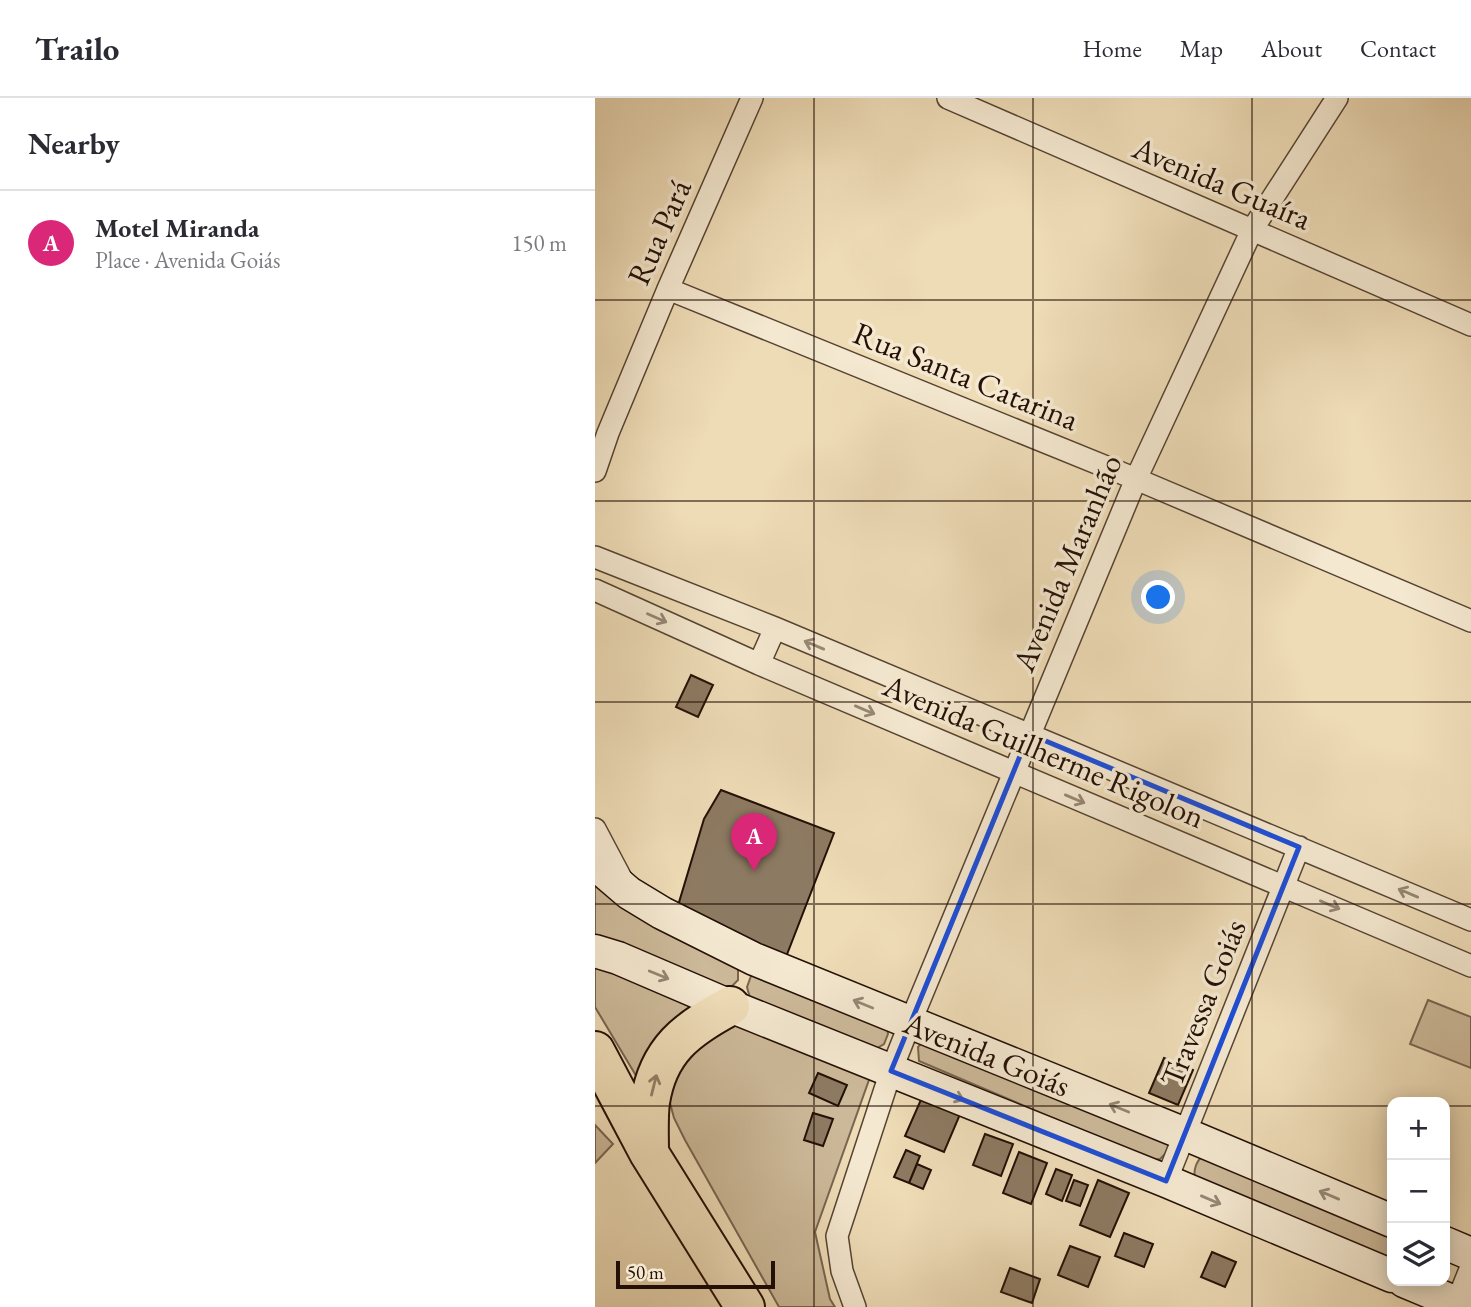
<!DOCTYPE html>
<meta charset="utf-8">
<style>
body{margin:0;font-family:"EB Garamond",serif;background:#f7f7f7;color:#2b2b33}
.controls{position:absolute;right:21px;bottom:21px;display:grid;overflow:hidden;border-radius:14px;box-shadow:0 4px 18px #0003}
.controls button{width:63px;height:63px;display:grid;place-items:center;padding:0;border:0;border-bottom:2px solid #e1e1e2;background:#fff;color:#2b2b33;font:35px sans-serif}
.scale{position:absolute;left:21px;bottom:18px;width:159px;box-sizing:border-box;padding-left:7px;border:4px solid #241006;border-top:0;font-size:19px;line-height:24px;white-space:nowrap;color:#241006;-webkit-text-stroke:5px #f4e8d0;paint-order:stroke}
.you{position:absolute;left:564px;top:500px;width:24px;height:24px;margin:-18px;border:5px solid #fff;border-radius:50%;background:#1a73e8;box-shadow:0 0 0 10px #1a73e833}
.badge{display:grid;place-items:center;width:46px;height:46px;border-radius:50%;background:#db2777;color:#fff;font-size:23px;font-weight:700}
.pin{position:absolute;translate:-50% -58px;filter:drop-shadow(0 2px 4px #0008)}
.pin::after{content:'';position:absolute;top:37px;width:24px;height:21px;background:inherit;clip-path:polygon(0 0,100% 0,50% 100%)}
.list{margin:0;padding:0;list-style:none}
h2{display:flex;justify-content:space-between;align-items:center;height:91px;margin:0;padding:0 28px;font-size:30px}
h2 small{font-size:23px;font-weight:400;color:#7c7c81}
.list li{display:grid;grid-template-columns:46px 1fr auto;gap:21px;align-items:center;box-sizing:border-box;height:105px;padding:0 28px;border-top:2px solid #e1e1e2}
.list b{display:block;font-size:26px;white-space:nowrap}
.list p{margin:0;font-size:23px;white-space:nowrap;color:#7c7c81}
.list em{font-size:23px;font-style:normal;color:#7c7c81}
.icon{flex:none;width:38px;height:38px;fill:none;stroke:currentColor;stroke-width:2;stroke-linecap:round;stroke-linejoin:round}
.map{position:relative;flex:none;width:876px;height:1209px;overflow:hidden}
header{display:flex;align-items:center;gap:42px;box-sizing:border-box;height:98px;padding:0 35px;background:#fff;border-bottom:2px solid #e1e1e2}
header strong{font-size:33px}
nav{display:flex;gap:38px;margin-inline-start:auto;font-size:24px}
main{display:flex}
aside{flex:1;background:#fff}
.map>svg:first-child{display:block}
.green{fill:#ccb999;stroke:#786450;stroke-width:2}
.building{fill:#8d7a62;stroke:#241006;stroke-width:2}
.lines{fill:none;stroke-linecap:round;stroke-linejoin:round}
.street-casing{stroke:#564332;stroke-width:24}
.secondary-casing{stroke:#241006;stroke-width:35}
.highway-casing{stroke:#241006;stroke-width:42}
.street{stroke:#f4e8d0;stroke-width:21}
.secondary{stroke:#f4e8d0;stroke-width:32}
.highway{stroke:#eedcb7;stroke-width:38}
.oneway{stroke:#968775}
.oneway2{stroke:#938067}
.marked{fill:none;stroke:#1d4ed8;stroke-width:5;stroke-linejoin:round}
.grid{fill:none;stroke:#241006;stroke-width:2;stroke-opacity:0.55}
.labels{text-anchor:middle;stroke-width:7;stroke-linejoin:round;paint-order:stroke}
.street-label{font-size:32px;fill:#241006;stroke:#f4e8d0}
</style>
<header>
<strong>Trailo</strong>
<nav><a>Home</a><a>Map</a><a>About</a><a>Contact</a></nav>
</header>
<main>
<aside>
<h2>Nearby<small></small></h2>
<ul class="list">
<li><span class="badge">A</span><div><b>Motel Miranda</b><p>Place · Avenida Goiás</p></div><em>150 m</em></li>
</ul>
</aside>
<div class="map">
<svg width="876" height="1209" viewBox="0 0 876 1209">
<rect width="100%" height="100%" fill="#eedcb7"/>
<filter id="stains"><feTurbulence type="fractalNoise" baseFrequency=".00286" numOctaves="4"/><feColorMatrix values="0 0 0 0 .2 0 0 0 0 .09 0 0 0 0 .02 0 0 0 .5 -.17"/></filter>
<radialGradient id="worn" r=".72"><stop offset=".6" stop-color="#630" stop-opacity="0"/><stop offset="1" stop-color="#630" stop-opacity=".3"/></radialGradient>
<path class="green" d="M 0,783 L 58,827 L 95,847 L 143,869 L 143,882 L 132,893 L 0,844 Z
M 0,864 L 109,909 L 46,986 L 0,909 Z
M 166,874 L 291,925 L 293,936 L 289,946 L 279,952 L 155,900 L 152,889 L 156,878 Z
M 833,902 L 876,919 L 876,970 L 815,946 Z
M 141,924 L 275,979 L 220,1134 L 235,1201 L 240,1209 L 184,1209 L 90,1042 L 79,1020 L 75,1005 L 73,985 L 90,950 Z
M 330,941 L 574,1043 L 572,1054 L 565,1061 L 557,1062 L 324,963 L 323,949 Z
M 0,1027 L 18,1046 L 0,1065 Z
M 609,1056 L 797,1135 L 797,1165 L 600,1083 C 598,1071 601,1064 609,1056 Z"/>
<path class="building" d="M 96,577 L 118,587 L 103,619 L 81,609 Z
M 126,692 L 239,735 L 191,859 L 82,811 L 109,721 Z
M 569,960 L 598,972 L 583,1007 L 554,995 Z
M 223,975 L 252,987 L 243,1008 L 214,995 Z
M 328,997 L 366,1014 L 349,1054 L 310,1038 Z
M 218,1015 L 238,1021 L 228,1048 L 209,1042 Z
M 390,1036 L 418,1046 L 406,1078 L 378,1067 Z
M 311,1052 L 325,1058 L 314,1085 L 299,1079 Z
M 424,1054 L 452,1065 L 436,1106 L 408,1095 Z
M 322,1066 L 336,1072 L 328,1091 L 314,1085 Z
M 461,1071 L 477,1077 L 467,1103 L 451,1096 Z
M 479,1082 L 493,1087 L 485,1108 L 471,1103 Z
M 503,1082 L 534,1095 L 515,1139 L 485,1127 Z
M 529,1135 L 558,1146 L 549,1169 L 520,1158 Z
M 475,1148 L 505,1159 L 493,1189 L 463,1177 Z
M 617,1154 L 641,1164 L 630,1189 L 606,1179 Z
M 415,1170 L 445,1181 L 437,1205 L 406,1194 Z"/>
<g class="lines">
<defs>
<path id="street" d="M 353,0 L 876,227
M 73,191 L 541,381 L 876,523
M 0,373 L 13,335 L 73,191 L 157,0
M 0,459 L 180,530 L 876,822
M 0,492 L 164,566 L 876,868
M 164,566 L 180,530
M 0,731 L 27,782
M 571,1083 L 704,749
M 260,1209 L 247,1173 L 242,1138 L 296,973 L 315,925 L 541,381 L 657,132 L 742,0
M 860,1209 L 876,1169"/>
<path id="secondary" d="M 0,766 L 34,795 L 67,815 L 159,861 L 590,1036 L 797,1123
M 0,853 L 23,860 L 135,908 L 571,1083 L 797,1178
M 850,1145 L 876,1156
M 809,1183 L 871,1209"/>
<path id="highway" d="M 0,953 L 54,1055 L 150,1209
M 54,1053 C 54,1037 53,1020 55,1004 C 63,952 92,931 135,908"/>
</defs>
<use href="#street" class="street-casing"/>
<use href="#secondary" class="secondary-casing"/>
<use href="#highway" class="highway-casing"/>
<use href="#street" class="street"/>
<use href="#secondary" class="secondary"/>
<use href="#highway" class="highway"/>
</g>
<defs><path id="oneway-shaft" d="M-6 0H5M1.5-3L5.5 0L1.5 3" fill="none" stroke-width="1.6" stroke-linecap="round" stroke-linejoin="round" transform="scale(1.75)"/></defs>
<g class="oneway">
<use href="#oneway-shaft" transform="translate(62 520) rotate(24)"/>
<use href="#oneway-shaft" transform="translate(219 547) rotate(-157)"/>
<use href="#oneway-shaft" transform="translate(270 612) rotate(23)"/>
<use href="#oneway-shaft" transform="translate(480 701) rotate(23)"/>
<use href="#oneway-shaft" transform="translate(813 795) rotate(-157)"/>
<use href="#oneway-shaft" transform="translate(735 807) rotate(23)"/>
<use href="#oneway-shaft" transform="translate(64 877) rotate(22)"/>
<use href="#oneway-shaft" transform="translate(268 906) rotate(-158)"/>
<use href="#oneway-shaft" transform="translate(359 998) rotate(22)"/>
<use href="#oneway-shaft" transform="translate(524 1010) rotate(-158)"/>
<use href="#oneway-shaft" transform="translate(734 1097) rotate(-157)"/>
<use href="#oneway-shaft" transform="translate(616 1102) rotate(23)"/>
</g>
<use class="oneway2" href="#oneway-shaft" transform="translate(59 987) rotate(-76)"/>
<path class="marked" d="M 434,636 L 704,749 L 571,1083 L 296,973 Z"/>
<path class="grid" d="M 219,0 L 219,1209M 438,0 L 438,1209M 657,0 L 657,1209M 0,202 L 876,202M 0,403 L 876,403M 0,604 L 876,604M 0,806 L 876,806M 0,1008 L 797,1008M 850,1008 L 876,1008"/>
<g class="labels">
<g class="street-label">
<text transform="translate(627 85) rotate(23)" y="11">Avenida Guaíra</text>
<text transform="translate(64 134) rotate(-66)" y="11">Rua Pará</text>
<text transform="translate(371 278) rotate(22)" y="11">Rua Santa Catarina</text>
<text transform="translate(472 465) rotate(-67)" y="11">Avenida Maranhão</text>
<text transform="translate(449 653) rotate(23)" y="11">Avenida Guilherme Rigolon</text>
<text transform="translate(608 905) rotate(-68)" y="11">Travessa Goiás</text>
<text transform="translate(392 956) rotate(22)" y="11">Avenida Goiás</text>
</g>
</g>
<rect width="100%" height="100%" filter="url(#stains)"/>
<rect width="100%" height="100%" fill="url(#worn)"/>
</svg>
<div class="controls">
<button>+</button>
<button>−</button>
<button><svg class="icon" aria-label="layers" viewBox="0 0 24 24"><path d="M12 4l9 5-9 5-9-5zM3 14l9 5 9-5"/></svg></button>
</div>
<div class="scale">50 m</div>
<div class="you"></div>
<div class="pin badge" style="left:159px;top:773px">A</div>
</div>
</main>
